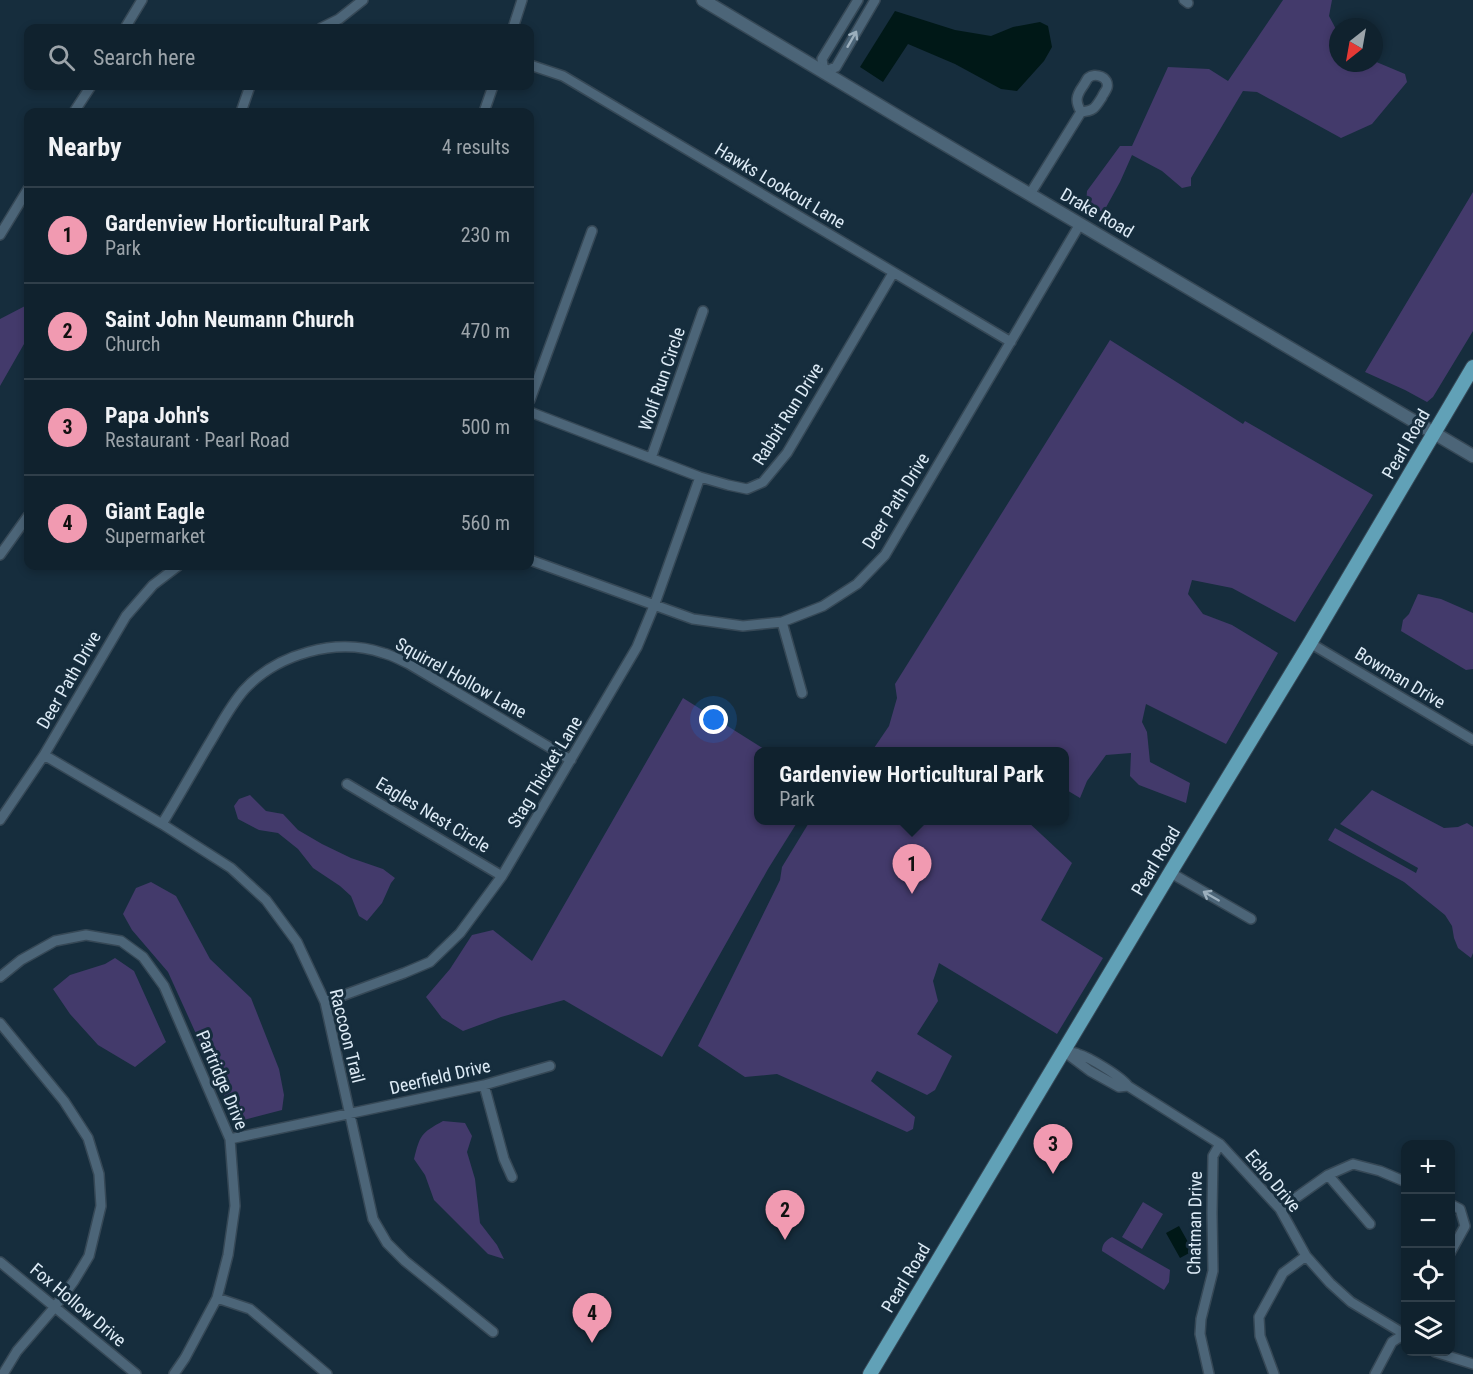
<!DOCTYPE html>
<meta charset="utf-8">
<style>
body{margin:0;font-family:"Roboto Condensed",sans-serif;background:#1e2f3a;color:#f1f3f6}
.controls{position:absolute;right:18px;bottom:18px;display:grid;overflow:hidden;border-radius:12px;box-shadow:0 3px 9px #0003}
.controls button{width:54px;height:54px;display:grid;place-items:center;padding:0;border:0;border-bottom:2px solid #303f4a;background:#10222e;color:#f1f3f6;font:30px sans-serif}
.compass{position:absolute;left:1329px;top:18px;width:54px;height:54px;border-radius:50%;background:#10222e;box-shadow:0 3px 9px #0003;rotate:211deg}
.you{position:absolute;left:714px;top:720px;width:21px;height:21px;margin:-15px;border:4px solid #fff;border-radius:50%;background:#1a73e8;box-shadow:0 0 0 9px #1a73e833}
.badge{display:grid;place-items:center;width:39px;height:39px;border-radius:50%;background:#f19ab1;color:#111;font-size:20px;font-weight:700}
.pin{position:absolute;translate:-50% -50px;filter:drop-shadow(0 2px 3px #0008)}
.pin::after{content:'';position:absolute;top:32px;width:21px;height:18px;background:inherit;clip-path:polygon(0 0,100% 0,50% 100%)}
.popup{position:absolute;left:754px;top:747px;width:315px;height:78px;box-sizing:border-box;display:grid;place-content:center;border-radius:12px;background:#10222e;filter:drop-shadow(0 2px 4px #0005);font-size:20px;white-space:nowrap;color:#9ca4aa}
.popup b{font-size:22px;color:#f1f3f6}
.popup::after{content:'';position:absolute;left:50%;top:100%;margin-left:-12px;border:12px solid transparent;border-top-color:#10222e}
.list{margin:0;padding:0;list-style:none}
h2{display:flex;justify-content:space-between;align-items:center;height:78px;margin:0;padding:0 24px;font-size:26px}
h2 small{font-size:20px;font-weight:400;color:#9ca4aa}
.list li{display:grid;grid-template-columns:39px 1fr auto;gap:18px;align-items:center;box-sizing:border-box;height:96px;padding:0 24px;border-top:2px solid #303f4a}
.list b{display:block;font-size:22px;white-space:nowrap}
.list p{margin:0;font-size:20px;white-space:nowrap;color:#9ca4aa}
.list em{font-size:20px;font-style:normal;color:#9ca4aa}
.icon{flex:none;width:33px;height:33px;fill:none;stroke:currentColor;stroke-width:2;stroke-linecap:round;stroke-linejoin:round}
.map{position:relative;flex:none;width:1473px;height:1374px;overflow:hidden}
.search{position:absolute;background:#10222e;box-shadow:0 3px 9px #0003;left:24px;top:24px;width:510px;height:66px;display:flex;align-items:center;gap:15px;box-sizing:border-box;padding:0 21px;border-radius:12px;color:#9ca4aa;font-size:22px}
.panel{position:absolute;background:#10222e;box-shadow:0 3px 9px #0003;left:24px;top:108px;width:510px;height:462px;border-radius:12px}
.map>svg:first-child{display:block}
.green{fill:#433a6b}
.water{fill:#001817}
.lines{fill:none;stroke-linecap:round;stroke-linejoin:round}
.street-casing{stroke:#364856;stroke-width:12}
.secondary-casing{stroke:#364856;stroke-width:15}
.primary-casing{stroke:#364856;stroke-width:16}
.street{stroke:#4c6578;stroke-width:9}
.secondary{stroke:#4c6578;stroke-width:12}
.primary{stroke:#61a1b7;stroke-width:14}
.oneway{stroke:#9cafbd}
.labels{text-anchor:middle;stroke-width:6;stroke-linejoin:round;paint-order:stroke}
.street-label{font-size:18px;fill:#ddebf6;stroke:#162d3d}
</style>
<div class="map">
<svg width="1473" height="1374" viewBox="0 0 1473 1374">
<rect width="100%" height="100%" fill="#162d3d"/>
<path class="green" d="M 1283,0 L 1332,0 L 1329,16 L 1338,33 L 1338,63 L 1374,63 L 1374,61 L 1405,74 L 1407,82 L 1372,124 L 1341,138 L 1257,92 L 1243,91 L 1191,178 L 1191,186 L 1182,188 L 1162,171 L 1132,155 L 1120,182 L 1104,211 L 1093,211 L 1086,205 L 1087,191 L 1120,146 L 1132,146 L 1168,67 L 1209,69 L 1228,81 Z
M 1473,192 L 1473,331 L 1433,397 L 1427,402 L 1405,390 L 1365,372 Z
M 28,303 L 28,337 L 0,386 L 0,319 L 27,305 Z
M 1110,340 L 1243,424 L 1245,421 L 1373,495 L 1295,622 L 1232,588 L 1192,580 L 1188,594 L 1203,614 L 1232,625 L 1278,653 L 1226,744 L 1146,704 L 1142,722 L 1147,732 L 1150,762 L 1190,783 L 1186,803 L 1139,785 L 1130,776 L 1131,753 L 1106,755 L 1087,781 L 1080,798 L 1065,789 L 1065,752 L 872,751 L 889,726 L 897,698 L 895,684 Z
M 1418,594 L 1441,599 L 1473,613 L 1473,669 L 1466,670 L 1401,631 L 1403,620 L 1409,614 Z
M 683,698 L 767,751 L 759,752 L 759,820 L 798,821 L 768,869 L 662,1057 L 564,1000 L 501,1017 L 463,1031 L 442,1018 L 426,997 L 450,969 L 472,935 L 493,930 L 532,961 Z
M 1372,790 L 1444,828 L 1458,827 L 1467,823 L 1473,827 L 1473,953 L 1471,958 L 1458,948 L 1454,938 L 1452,926 L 1445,915 L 1404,882 L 1328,840 L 1335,828 L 1416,873 L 1418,868 L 1340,824 Z
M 250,795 L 266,811 L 283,814 L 298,830 L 322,844 L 351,858 L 383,869 L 395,878 L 391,883 L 382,903 L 367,921 L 359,916 L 351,896 L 340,886 L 313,868 L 298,849 L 278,833 L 259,830 L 238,819 L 234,806 L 239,799 Z
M 810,821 L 1027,821 L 1072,863 L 1041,920 L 1103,958 L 1057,1034 L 939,963 L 933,981 L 938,1001 L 917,1034 L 952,1056 L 935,1090 L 927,1095 L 877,1071 L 871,1081 L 915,1117 L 913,1129 L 907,1132 L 777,1074 L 745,1077 L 698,1046 L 780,880 L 782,867 Z
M 151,882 L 176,896 L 210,959 L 251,998 L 279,1069 L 284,1095 L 282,1110 L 236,1122 L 168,972 L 132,930 L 123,914 L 136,888 Z
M 115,958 L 134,971 L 166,1042 L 135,1067 L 98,1045 L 70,1014 L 53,989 L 70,975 L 105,964 Z
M 443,1121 L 465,1123 L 472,1136 L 467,1152 L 475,1179 L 480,1223 L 497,1245 L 504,1259 L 488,1254 L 434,1200 L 425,1175 L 414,1159 C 420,1135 421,1133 443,1121 Z
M 1143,1202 L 1163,1214 L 1142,1249 L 1122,1237 Z
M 1112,1237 L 1170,1270 L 1169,1282 L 1164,1290 L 1102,1251 C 1102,1244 1106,1240 1112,1237 Z"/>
<path class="water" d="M 895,11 L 955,30 L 991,36 L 1013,27 L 1040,22 L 1048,26 L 1052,47 L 1044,61 L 1017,91 L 1001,89 L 955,64 L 908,44 L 883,82 L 860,67 Z
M 1179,1226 L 1193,1251 L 1180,1258 L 1166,1233 Z"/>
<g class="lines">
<defs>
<path id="street" d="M 858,0 L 822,59 L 824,72 L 836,67 L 875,0
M 1184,0 L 1188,3
M 125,28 L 142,0
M 321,28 L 339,19 L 363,0
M 513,28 L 522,0
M 530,65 L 563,76 L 1011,342
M 74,112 L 91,86
M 241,112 L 250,86
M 484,112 L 493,86
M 1030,194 L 1081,112 C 1094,111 1095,108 1102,97 C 1102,96 1107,89 1107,88 C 1110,77 1095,72 1088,78 C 1087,79 1084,85 1083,86 C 1076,96 1075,101 1081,112
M 0,235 L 28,189
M 530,400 L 592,231
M 530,412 L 700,477 L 728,485 L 747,489 L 763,482 L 787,453 L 893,273
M 651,458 L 703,311
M 0,555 L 28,516
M 530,560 L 693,619 L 743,626 L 782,622 L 823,606 L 857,584 L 885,555 L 1080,224
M 782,622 L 802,693
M 1310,643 L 1473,740
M 44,755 L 162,824 L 231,868 L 266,900 L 297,942 L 325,1002 L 373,1219 L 387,1243 L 405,1261 L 493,1332
M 347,784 L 502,876
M 0,820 L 44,755 L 126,616 L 153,585 L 178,566
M 162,824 C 178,798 193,771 209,744 C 220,726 230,706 244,690 C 277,654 336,637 383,653 C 392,655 400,660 409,664 L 571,760
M 1171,873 L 1251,919
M 0,977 L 21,960 L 55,941 L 86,935 L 121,941 L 143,957 L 164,986 L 230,1139 L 235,1206 L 228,1255 L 217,1298 L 185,1358 L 174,1374
M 325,1002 L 404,973 L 430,962 L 460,933 L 502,876 L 637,647 L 654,606 L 700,477
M 0,1023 L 64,1101 L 88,1138 L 99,1174 L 101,1206 L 89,1256 L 74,1281 L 54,1308 L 17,1351 L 3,1374
M 1063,1051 C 1068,1052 1074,1052 1078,1054 C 1089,1057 1122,1077 1128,1086 L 1220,1144 L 1280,1209 L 1306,1256 L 1330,1283 L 1351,1302 L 1406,1335
M 1066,1053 L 1090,1071 L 1119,1087 L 1128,1086
M 484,1085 L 504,1159 L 512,1177
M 230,1139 L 484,1085 L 550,1066
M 1328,1175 L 1370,1224
M 1450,1204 L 1460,1209 L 1465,1226 L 1450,1253
M 1280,1209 L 1328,1175 L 1353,1164 L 1380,1171 L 1406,1182
M 0,1262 L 136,1374
M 217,1298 L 250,1309 L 327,1374
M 1435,1352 L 1473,1364
M 1209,1374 L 1200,1334 L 1201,1319 L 1213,1271 L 1212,1213 L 1213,1156 L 1220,1144
M 1274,1374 L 1260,1336 L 1259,1317 L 1283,1273 L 1306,1256
M 1375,1374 L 1392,1342 L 1406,1333"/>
<path id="secondary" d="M 703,0 L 907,122 L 1473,456"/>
<path id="primary" d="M 870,1374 L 1173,868 L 1310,643 L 1473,367"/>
</defs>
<use href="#street" class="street-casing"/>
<use href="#secondary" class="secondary-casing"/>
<use href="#primary" class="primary-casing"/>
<use href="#street" class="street"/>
<use href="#secondary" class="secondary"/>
<use href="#primary" class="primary"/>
</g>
<defs><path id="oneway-shaft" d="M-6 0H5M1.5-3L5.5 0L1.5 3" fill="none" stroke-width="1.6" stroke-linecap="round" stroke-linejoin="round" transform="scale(1.5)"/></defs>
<g class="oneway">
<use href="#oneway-shaft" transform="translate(852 39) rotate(-60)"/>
<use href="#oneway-shaft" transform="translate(1211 896) rotate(-150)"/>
</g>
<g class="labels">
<g class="street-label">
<text transform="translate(780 186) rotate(31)" y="6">Hawks Lookout Lane</text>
<text transform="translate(1097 213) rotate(30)" y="6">Drake Road</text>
<text transform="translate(662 379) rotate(-71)" y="6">Wolf Run Circle</text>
<text transform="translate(788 414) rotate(-58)" y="6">Rabbit Run Drive</text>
<text transform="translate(1406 444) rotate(-60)" y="6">Pearl Road</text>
<text transform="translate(896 501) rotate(-58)" y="6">Deer Path Drive</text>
<text transform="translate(461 678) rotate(29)" y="6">Squirrel Hollow Lane</text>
<text transform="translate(1400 678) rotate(31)" y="6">Bowman Drive</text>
<text transform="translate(69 680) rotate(-60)" y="6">Deer Path Drive</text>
<text transform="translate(545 772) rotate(-59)" y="6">Stag Thicket Lane</text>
<text transform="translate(433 815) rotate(31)" y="6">Eagles Nest Circle</text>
<text transform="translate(1156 861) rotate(-59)" y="6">Pearl Road</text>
<text transform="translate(347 1036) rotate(76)" y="6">Raccoon Trail</text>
<text transform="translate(440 1077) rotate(-13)" y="6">Deerfield Drive</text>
<text transform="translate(222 1080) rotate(67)" y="6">Partridge Drive</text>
<text transform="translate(1273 1181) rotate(50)" y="6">Echo Drive</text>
<text transform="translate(1195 1223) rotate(-89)" y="6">Chatman Drive</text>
<text transform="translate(906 1278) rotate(-59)" y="6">Pearl Road</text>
<text transform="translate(78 1305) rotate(40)" y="6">Fox Hollow Drive</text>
</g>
</g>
</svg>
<div class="controls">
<button>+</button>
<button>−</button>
<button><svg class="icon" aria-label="locate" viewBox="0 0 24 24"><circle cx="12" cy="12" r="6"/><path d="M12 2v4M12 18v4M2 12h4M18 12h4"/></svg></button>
<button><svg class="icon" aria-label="layers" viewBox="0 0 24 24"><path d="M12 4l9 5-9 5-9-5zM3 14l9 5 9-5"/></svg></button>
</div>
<svg class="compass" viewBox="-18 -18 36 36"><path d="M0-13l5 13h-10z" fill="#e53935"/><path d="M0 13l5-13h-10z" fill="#9ca4aa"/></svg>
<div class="you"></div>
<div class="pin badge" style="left:912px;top:894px">1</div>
<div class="popup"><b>Gardenview Horticultural Park</b>Park</div>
<div class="pin badge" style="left:785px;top:1240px">2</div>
<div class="pin badge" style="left:1053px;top:1174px">3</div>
<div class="pin badge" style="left:592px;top:1343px">4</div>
<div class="search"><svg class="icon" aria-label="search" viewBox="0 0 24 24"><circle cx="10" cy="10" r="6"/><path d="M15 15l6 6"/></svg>Search here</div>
<section class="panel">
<h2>Nearby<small>4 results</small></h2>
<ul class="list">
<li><span class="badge">1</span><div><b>Gardenview Horticultural Park</b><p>Park</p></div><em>230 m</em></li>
<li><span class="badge">2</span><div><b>Saint John Neumann Church</b><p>Church</p></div><em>470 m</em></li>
<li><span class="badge">3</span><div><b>Papa John's</b><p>Restaurant · Pearl Road</p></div><em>500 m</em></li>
<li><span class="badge">4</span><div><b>Giant Eagle</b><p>Supermarket</p></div><em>560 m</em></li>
</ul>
</section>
</div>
